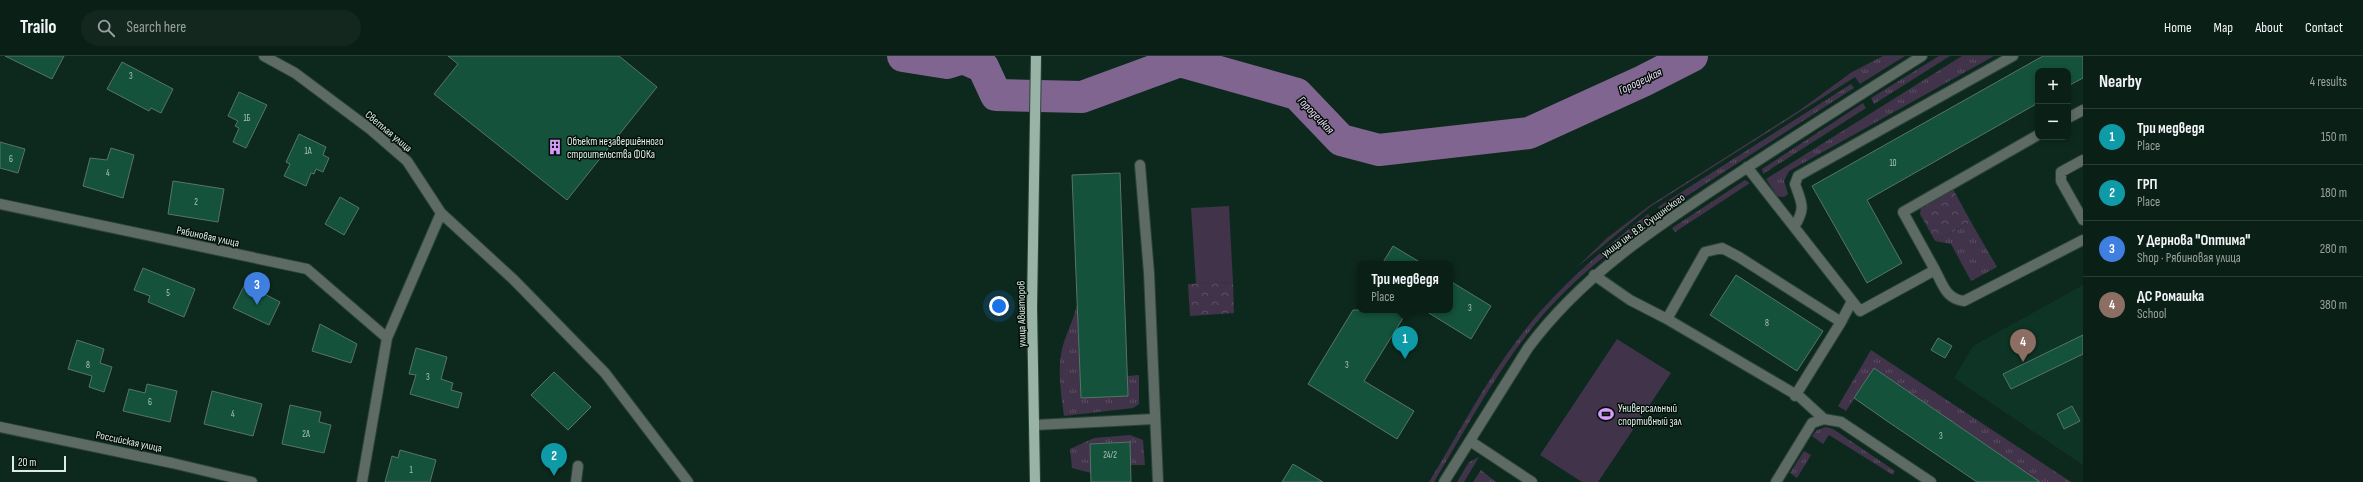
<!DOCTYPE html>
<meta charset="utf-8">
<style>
body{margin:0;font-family:"Sofia Sans Condensed",sans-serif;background:#13271f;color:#f1f3f6}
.controls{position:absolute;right:12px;top:12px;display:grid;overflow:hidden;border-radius:8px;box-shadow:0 2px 6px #0003}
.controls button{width:36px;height:36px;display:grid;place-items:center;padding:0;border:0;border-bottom:1px solid #2a3d35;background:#0a1f16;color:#f1f3f6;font:20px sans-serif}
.scale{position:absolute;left:12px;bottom:10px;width:54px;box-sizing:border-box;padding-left:4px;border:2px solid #ddede5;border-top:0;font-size:11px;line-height:14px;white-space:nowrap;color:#ddede5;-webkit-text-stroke:3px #040f0a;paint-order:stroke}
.you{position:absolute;left:999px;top:250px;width:14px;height:14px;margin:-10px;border:3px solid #fff;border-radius:50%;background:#1a73e8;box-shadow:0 0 0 6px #1a73e833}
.badge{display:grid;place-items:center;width:26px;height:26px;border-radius:50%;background:#1a73e8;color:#fff;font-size:13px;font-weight:700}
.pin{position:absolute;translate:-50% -33px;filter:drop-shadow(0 1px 2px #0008)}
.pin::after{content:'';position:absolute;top:21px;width:14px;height:12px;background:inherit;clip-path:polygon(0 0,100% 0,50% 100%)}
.popup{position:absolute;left:1357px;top:205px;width:96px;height:52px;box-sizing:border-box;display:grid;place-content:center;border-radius:8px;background:#0a1f16;filter:drop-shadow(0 1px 3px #0005);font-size:13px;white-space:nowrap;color:#99a2a1}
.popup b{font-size:15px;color:#f1f3f6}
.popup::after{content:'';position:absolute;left:50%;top:100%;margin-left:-8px;border:8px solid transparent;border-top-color:#0a1f16}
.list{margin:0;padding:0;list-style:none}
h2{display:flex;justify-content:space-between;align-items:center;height:52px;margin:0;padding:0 16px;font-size:17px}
h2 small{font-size:13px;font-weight:400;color:#99a2a1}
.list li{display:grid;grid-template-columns:26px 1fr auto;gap:12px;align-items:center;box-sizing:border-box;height:56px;padding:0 16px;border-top:1px solid #2a3d35}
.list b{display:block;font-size:15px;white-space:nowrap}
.list p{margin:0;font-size:13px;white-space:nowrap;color:#99a2a1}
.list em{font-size:13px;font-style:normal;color:#99a2a1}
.icon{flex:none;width:22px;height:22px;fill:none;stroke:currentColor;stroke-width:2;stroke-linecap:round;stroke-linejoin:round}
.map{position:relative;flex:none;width:2083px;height:426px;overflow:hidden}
header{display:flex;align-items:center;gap:24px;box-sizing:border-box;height:56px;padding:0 20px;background:#0a1f16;border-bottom:1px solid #2a3d35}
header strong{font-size:19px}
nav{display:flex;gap:22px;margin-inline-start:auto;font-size:14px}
.search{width:280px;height:36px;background:#13271f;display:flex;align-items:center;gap:10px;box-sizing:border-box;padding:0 14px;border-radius:22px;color:#99a2a1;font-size:15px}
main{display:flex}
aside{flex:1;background:#0a1f16}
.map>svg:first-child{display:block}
.built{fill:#0e3425}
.grass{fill:url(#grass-tufts)}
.park{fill:url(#park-crowns)}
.pitch{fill:#41334a}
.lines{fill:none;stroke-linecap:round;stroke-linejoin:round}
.river{stroke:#806590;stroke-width:32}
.building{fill:#14523b;stroke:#587567}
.minor-casing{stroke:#2a4439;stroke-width:12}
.major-casing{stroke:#2a4439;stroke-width:12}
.minor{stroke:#5e6a64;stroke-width:10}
.major{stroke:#99b3a6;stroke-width:10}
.labels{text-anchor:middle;stroke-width:3;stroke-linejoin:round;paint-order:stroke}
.number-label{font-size:9px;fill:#abc6ba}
.street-label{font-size:11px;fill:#ddede5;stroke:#040f0a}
.poi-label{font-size:11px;fill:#ddede5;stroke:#040f0a;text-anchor:start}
.water-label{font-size:12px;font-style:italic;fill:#eddcf8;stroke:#040f0a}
</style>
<header>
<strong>Trailo</strong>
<div class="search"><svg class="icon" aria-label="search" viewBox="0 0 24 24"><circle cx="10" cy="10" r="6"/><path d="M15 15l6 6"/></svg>Search here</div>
<nav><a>Home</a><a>Map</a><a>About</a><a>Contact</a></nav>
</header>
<main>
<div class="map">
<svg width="2083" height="426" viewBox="0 0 2083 426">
<defs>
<pattern id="grass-tufts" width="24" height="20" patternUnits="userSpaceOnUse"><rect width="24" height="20" fill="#41334a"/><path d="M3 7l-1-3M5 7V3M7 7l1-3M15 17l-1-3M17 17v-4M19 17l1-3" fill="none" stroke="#5c5164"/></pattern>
<pattern id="park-crowns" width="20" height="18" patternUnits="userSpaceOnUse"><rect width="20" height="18" fill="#41334a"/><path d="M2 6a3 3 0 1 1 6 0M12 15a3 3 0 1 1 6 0" fill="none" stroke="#5c5164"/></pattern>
</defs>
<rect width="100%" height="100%" fill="#0d291d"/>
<path class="built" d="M 2083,229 L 2083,409 L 1954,322 L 1973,290 Z"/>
<path class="grass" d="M 1883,0 L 1905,0 L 1860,28 L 1855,21 L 1650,151 L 1576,212 L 1607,182 L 1649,150 L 1800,54 L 1852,16 Z
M 1939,0 L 1950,0 L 1874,48 L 1871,42 Z
M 1962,0 L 1994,0 L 1789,115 L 1784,125 L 1788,138 L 1784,141 L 1777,140 L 1766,123 Z
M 1851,28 L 1854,32 L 1662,156 L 1658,151 Z
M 1863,47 L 1866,52 L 1763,118 L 1762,113 Z
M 1745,124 L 1750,127 L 1675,176 L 1672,172 Z
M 1648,158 L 1652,163 C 1617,190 1581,217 1551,250 C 1503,302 1470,366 1434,426 L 1429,426 C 1459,377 1486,324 1521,279 C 1557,232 1602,194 1648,158 Z
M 1971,166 L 1997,211 L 1971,225 L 1951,188 L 1935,185 Z
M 1077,249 L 1081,341 L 1128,340 L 1128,320 L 1139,319 L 1139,348 L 1133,352 L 1064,360 C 1061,340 1058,317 1061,298 C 1064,281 1073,266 1077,249 Z
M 1871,294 L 2071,426 L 2040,426 L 1874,312 L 1846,355 L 1838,350 Z
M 1826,371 L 1833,373 L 1895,415 L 1893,419 L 1829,379 L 1823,388 L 1812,380 L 1817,374 Z
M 1130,379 L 1143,384 L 1145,409 L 1131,409 L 1130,386 L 1090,388 L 1091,417 L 1072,412 L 1070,393 L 1094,382 Z
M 1804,395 L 1811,399 L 1797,422 L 1790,417 Z
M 1479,401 L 1464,426 L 1457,426 L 1469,406 Z
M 1481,414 L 1496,426 L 1473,426 Z"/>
<path class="park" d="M 1953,133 L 1971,166 L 1935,185 L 1920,158 L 1921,151 Z
M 1233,226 L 1234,257 L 1190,260 L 1188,228 Z"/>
<path class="pitch" d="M 1229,150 L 1233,226 L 1196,228 L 1191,152 Z
M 1617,283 L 1671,317 L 1598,426 L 1582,426 L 1540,399 Z"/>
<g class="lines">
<path class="river" d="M 903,0 L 947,7 L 963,2 L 983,11 L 996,39 L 1082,41 L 1180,5 L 1297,38 L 1341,84 L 1379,94 L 1529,77 L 1643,25 L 1692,0"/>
</g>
<path class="building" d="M 5,0 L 64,0 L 52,23 Z
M 448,0 L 619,0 L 657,31 L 567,144 L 434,38 L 458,8 Z
M 2043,0 L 2083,0 L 2083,22 L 2068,30 L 2068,15 L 2038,15 L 2038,47 L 1867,144 L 1902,207 L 1867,227 L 1812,130 Z
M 122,6 L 173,33 L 161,57 L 151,52 L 149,55 L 107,33 Z
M 239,36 L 267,49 L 246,92 L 233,86 L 239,72 L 235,70 L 238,65 L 228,60 Z
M 299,78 L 326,91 L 323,99 L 329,102 L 323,116 L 316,113 L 314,118 L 311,117 L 306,130 L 284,120 L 290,108 L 286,106 Z
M 0,86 L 25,93 L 18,117 L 0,112 Z
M 111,92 L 134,99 L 123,142 L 83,130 L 90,102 L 107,104 Z
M 1120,117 L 1128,340 L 1081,342 L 1072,119 Z
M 173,125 L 224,133 L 218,166 L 168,158 Z
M 340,141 L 359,152 L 344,179 L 325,168 Z
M 1393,190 L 1423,208 L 1382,208 Z
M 143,212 L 195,233 L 184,261 L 148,246 L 150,240 L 134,234 Z
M 1736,219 L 1823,275 L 1797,315 L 1710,259 Z
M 1450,225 L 1491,250 L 1471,283 L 1424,254 L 1450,254 Z
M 245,228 L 280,246 L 269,269 L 233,252 Z
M 1353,254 L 1408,254 L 1364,325 L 1414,355 L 1397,383 L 1308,328 Z
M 320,268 L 357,288 L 351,307 L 312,295 Z
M 2083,279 L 2083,298 L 2011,333 L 2003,318 Z
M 1938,282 L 1952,290 L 1945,302 L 1931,294 Z
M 77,284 L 104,293 L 100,307 L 112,311 L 104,336 L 89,331 L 92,320 L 68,313 Z
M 416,292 L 447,301 L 441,323 L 453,327 L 451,334 L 462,337 L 458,352 L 410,338 L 416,319 L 409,318 Z
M 1874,312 L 2040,426 L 1977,426 L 1887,365 L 1854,342 Z
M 554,316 L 591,351 L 568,374 L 531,339 Z
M 147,328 L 177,335 L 170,366 L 123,355 L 129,333 L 145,337 Z
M 212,335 L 262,348 L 253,380 L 204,368 Z
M 290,349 L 321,356 L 319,366 L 331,369 L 324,397 L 282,388 Z
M 2072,350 L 2080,365 L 2064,373 L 2057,358 Z
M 1130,386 L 1131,426 L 1091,426 L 1090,388 Z
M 400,394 L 436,404 L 430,426 L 385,426 L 392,400 L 398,402 Z
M 1293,408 L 1323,426 L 1282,426 Z"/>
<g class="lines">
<defs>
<path id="minor" d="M 264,0 L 295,17 L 370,73 L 407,105 L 441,157 L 514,224 L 605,317 L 688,426
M 2068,62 L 2083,54
M 2083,104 L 2061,116 L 2061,125 L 2083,164
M 1140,109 L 1149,217 L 1158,426
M 1747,111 L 1860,255 L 1935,214 L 1903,156 L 2038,79
M 0,148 L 307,213 L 387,282
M 1794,171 C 1806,152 1802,148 1795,128 L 1798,120 L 2013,0
M 1935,214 C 1943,229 1946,243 1964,245 L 2083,184
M 1594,219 L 1630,244 L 1667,263 L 1800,341 L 1824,363
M 1667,263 L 1705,196 L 1722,192 L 1739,201 L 1841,266 L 1795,340
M 1841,266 L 1852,245
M 1035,369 L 1154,363
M 0,371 L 172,407 L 252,426
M 1470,385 L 1532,426
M 362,426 L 387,282 L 441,157
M 576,426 L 578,410
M 1444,426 L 1528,292 C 1582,219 1656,171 1731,122 C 1794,81 1858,40 1922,0
M 1776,426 L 1812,367 L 1824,363 L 1841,366 L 1931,426"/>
<path id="major" d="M 1035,426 L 1032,252 L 1036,0"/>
</defs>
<use href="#minor" class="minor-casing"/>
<use href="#major" class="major-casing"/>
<use href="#minor" class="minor"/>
<use href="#major" class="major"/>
</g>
<defs>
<symbol id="building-bare" viewBox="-9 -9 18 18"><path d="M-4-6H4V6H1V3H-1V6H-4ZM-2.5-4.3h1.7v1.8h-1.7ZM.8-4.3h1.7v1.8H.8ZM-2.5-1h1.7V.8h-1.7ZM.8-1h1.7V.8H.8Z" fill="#d79bf9" stroke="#040f0a" stroke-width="2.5" paint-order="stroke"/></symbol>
<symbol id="stadium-bare" viewBox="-9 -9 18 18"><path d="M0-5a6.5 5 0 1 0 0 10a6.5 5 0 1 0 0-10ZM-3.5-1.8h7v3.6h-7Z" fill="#d79bf9" stroke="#040f0a" stroke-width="2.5" paint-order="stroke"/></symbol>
</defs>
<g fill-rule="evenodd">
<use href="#building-bare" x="544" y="80" width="22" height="22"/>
<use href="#stadium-bare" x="1595" y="347" width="22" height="22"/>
</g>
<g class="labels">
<g class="number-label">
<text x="131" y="23">3</text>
<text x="247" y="65">1Б</text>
<text x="308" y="98">1А</text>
<text x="11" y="106">6</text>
<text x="1893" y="110">10</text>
<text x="108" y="120">4</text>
<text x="196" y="149">2</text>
<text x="168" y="240">5</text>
<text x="1470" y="255">3</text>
<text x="1767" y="270">8</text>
<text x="88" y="312">8</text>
<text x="1347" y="312">3</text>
<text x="428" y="324">3</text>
<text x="150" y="349">6</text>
<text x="233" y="361">4</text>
<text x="306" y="381">2А</text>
<text x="1941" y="383">3</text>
<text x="1110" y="402">24/2</text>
<text x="411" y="417">1</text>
</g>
<g class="street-label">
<text transform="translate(389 75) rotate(40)" y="4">Светлая улица</text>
<text transform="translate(1643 169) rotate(-36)" y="4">улица им. В.В. Сущинского</text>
<text transform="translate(208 180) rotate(12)" y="4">Рябиновая улица</text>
<text transform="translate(1021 258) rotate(-91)" y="4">улица Авиаторов</text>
<text transform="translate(129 385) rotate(12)" y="4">Российская улица</text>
</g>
<g class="poi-label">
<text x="567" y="89">Объект незавершённого<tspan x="567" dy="13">строительства ФОКа</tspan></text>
<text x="1618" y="356">Универсальный<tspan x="1618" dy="13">спортивный зал</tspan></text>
</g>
<g class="water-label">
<text transform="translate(1640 25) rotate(-25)" y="4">Городецкая</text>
<text transform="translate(1316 59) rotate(46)" y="4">Городецкая</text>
</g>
</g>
</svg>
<div class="controls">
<button>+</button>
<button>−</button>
</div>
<div class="scale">20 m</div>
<div class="you"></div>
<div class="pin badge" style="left:1405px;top:303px;background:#0f9aa8">1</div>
<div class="popup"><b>Три медведя</b>Place</div>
<div class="pin badge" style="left:554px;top:420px;background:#0f9aa8">2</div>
<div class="pin badge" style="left:257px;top:249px;background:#3f7fe0">3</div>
<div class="pin badge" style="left:2023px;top:306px;background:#8d6e63">4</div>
</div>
<aside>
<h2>Nearby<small>4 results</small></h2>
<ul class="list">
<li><span class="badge" style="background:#0f9aa8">1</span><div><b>Три медведя</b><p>Place</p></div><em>150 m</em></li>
<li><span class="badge" style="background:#0f9aa8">2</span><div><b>ГРП</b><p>Place</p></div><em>180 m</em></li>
<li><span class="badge" style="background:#3f7fe0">3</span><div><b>У Дернова &quot;Оптима&quot;</b><p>Shop · Рябиновая улица</p></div><em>280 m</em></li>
<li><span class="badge" style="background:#8d6e63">4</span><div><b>ДС Ромашка</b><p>School</p></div><em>380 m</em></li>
</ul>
</aside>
</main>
